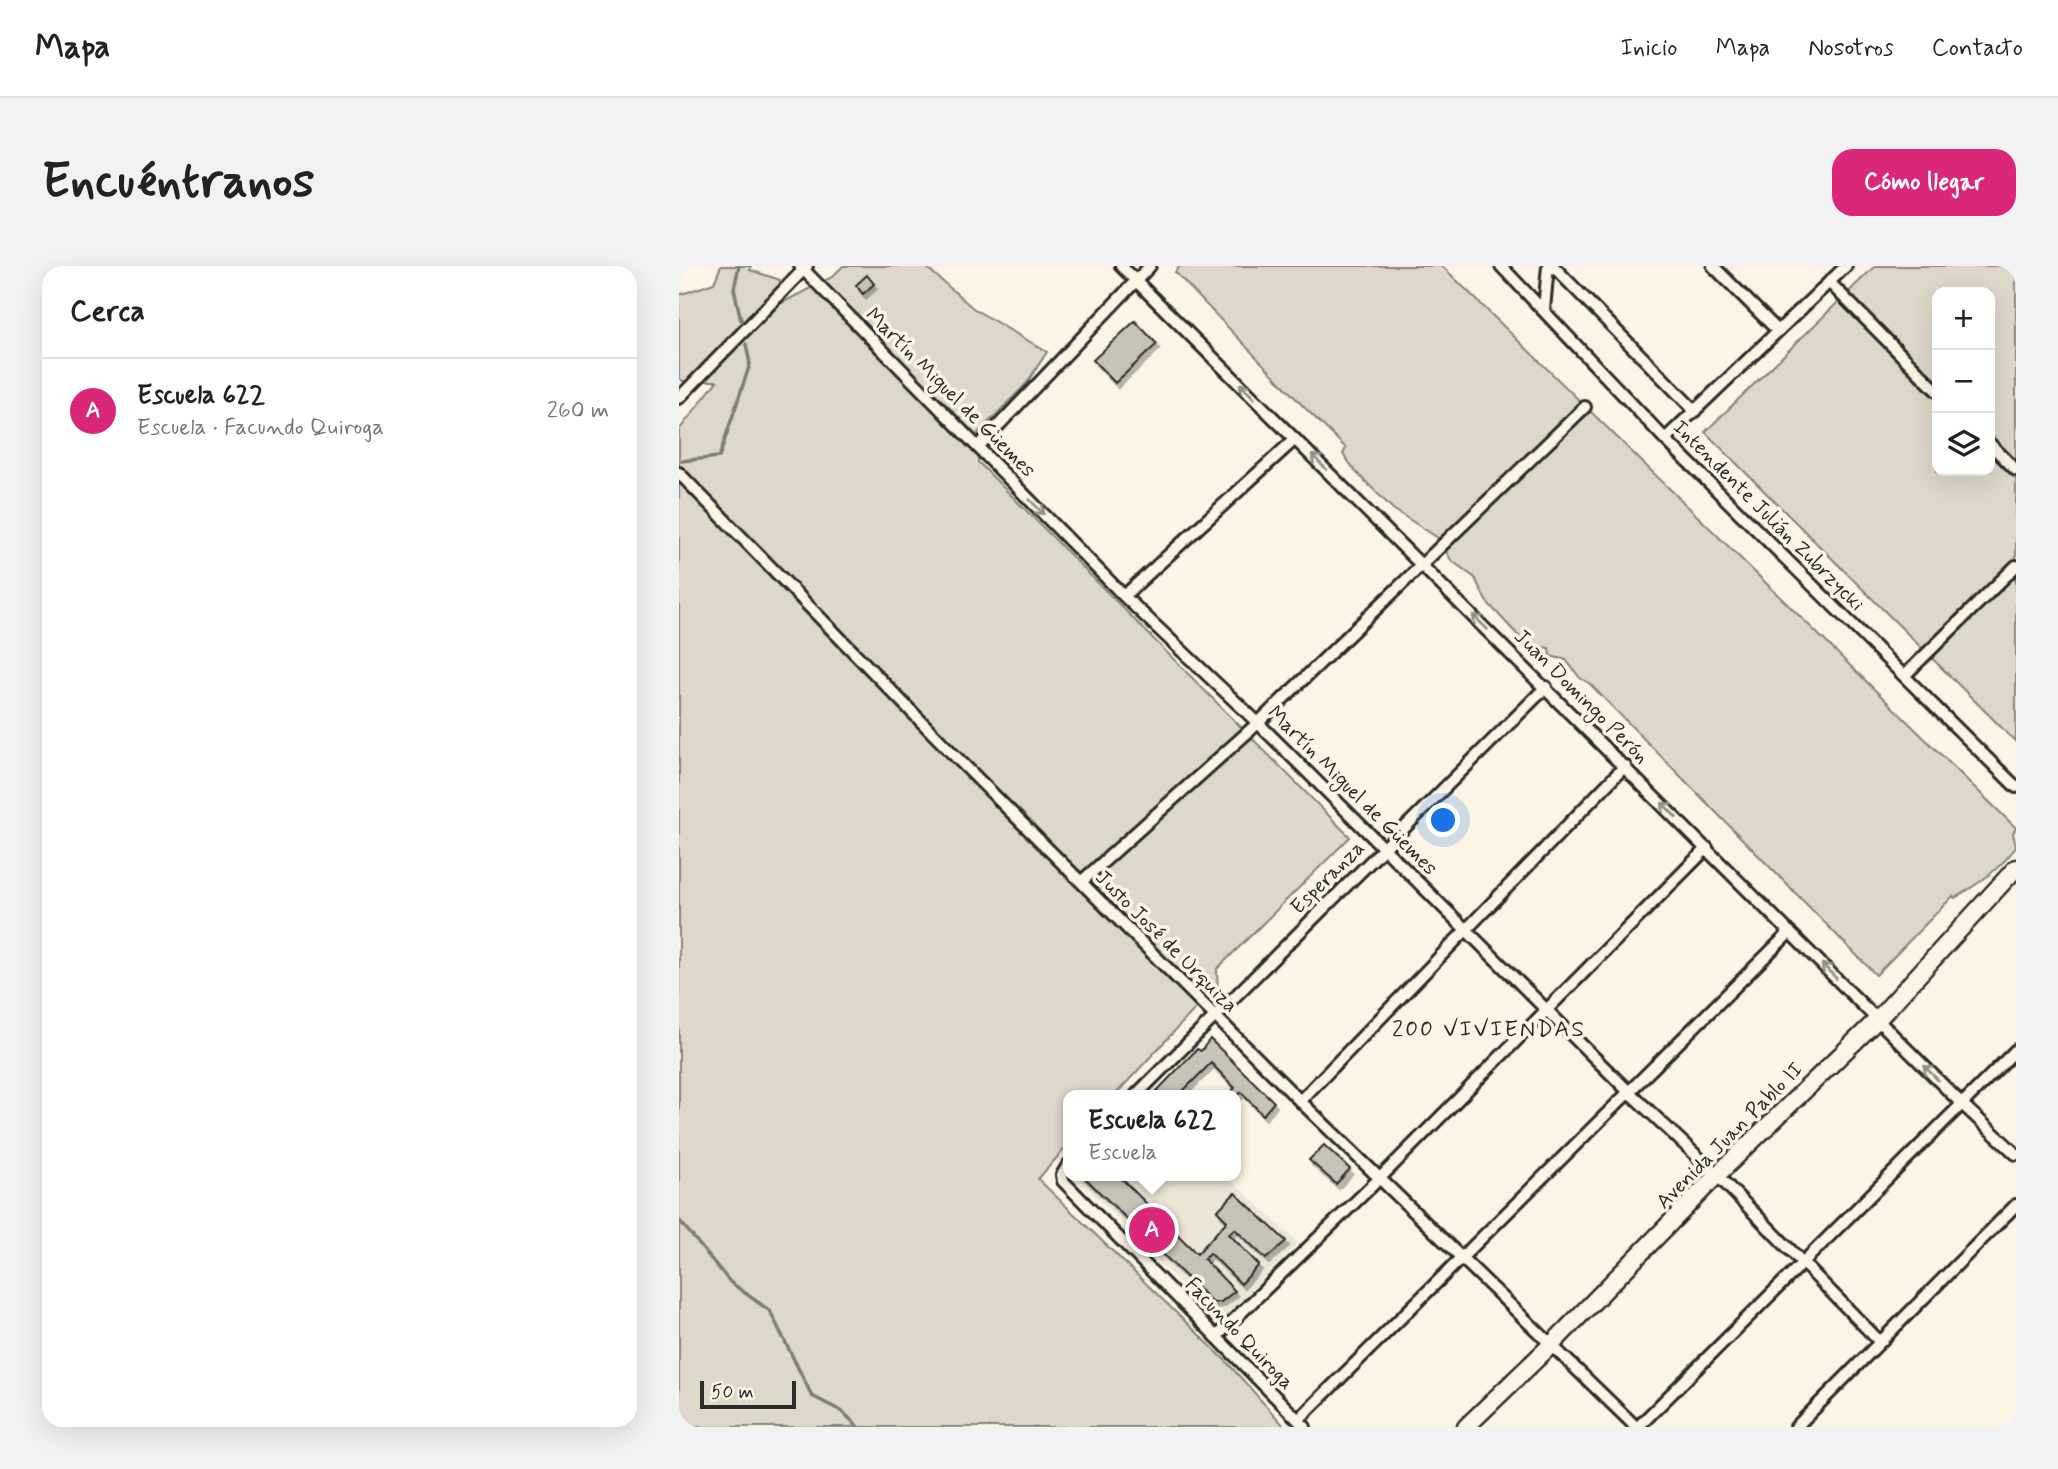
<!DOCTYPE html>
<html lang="es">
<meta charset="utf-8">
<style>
body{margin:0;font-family:Mynerve,sans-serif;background:#f2f2f2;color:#222}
.controls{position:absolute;right:21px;top:21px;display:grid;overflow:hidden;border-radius:14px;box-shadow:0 7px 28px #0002}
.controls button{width:63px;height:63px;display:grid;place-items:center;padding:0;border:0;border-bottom:2px solid #e0e0e0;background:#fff;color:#222;font:35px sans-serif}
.scale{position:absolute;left:21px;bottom:18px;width:96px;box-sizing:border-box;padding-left:7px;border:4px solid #2b2b2b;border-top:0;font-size:19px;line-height:24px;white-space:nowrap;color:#2b2b2b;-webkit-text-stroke:5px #fcf5e5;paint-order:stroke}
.you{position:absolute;left:765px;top:555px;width:24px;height:24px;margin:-18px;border:5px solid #fff;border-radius:50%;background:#1a73e8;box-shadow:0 0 0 10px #1a73e833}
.badge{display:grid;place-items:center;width:46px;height:46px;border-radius:50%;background:#db2777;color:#fff;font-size:23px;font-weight:700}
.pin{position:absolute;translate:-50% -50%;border:4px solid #fff;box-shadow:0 2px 7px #0006}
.popup{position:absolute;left:384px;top:824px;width:178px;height:91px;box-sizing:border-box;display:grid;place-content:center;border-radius:14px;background:#fff;filter:drop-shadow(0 2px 5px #0005);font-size:23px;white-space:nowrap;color:#767676}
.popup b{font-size:26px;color:#222}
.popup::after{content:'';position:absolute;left:50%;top:100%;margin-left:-14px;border:14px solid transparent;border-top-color:#fff}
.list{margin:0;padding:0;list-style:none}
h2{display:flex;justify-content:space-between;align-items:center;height:91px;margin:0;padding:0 28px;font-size:30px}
h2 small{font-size:23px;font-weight:400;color:#767676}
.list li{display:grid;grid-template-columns:46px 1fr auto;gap:21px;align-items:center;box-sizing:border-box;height:105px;padding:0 28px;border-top:2px solid #e0e0e0}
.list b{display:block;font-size:26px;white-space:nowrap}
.list p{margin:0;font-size:23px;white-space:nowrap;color:#767676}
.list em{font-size:23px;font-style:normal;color:#767676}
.icon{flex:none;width:38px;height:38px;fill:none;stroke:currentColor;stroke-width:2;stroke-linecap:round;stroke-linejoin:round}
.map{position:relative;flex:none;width:1337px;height:1161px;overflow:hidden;border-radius:21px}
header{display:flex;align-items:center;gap:42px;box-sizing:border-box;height:98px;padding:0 35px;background:#fff;border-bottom:2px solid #e0e0e0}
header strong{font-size:33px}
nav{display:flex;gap:38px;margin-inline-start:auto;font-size:24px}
.intro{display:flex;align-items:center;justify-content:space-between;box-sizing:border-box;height:168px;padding:0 42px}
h1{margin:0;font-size:49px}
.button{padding:18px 32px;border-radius:21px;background:#db2777;color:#fff;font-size:24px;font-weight:700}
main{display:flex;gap:42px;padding:0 42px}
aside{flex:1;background:#fff;border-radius:21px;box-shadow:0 7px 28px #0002}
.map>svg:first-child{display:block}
.built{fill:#ece6d7}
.green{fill:#ded8ca;stroke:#84827a;stroke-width:2;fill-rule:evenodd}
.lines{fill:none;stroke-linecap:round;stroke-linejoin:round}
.stream{stroke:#7d7b74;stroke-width:3.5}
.building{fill:#c8c3b7;stroke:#2b2b2b;stroke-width:2;filter:url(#shadow)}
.street-casing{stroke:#2b2b2b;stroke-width:16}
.secondary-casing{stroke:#2b2b2b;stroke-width:21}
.street{stroke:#fcf5e5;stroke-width:10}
.secondary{stroke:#fcf5e5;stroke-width:16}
.oneway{stroke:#949088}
.labels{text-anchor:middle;stroke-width:7;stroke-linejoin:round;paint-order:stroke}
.street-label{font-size:21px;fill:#2b2b2b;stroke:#fcf5e5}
.neighbourhood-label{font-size:23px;letter-spacing:2px;fill:#2b2b2b;stroke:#fcf5e5}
</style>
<header>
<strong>Mapa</strong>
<nav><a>Inicio</a><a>Mapa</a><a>Nosotros</a><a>Contacto</a></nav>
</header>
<div class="intro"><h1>Encuéntranos</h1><a class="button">Cómo llegar</a></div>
<main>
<aside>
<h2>Cerca<small></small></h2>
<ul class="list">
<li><span class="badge">A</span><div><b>Escuela 622</b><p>Escuela · Facundo Quiroga</p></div><em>260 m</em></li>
</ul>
</aside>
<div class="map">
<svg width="1337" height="1161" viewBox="0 0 1337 1161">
<defs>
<filter id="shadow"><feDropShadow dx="3" dy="5" stdDeviation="0" flood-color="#0004"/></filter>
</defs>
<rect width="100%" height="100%" fill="#fcf5e5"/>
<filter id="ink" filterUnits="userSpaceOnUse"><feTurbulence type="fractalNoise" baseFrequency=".0143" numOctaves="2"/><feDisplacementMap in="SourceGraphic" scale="14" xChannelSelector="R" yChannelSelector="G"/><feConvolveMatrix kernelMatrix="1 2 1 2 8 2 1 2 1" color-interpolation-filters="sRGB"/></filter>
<g filter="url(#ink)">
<path class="built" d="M 400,910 L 548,910 L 619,977 L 547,1050 L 534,1051 L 399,912 Z"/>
<path class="green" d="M 42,0 L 72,0 L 71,4 L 101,14 L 99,39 L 153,11 L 164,0 L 246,0 L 295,43 L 368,86 L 347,118 L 299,167 L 299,196 L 671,571 L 538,703 L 539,727 L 516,743 L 436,829 L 389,829 L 389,879 L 359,913 L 545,1093 L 606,1161 L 0,1161 L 0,164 L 38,115 L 4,115 L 0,112 L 0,29 L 35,17 Z
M 501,0 L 763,0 L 1337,562 L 1334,567 L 1337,581 C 1321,603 1299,618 1276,632 L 1274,630 L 1197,709 L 910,417 L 901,412 L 887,394 L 871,390 L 870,382 L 847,378 L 807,335 L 796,312 L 772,294 L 759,272 L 714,243 L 677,206 L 664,188 L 667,182 L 626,142 L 496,6 Z
M 1196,0 L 1337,0 L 1337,476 L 1026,166 ZM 1258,26 L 1311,26 L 1311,205 L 1258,205 Z"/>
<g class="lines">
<path class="stream" d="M 60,0 L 55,23 L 62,54
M 2,195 L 40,191 L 71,98 L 67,78
M 0,954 L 51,1016 L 91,1045 L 133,1130 L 164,1146 L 179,1161"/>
</g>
<path class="building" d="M 188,9 L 195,18 L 184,28 L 177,19 Z
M 456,55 L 478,78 L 436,117 L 414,94 Z
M 531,773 L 595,836 L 584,849 L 562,826 L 557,831 L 557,829 L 549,829 L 556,822 L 532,797 L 500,829 L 474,829 L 518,783 L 522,785 Z
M 645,879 L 671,903 L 657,918 L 630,894 Z
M 404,910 L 440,910 L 518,988 L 548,955 L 538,945 L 556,927 L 607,975 L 587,993 L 556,963 L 550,968 L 580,999 L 562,1018 L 531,987 L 525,993 L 556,1025 L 542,1036 L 534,1037 Z"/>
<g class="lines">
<defs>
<path id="street" d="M 121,0 L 445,330 L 579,457 L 950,826 L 1038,909 L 1201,1076
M 442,0 L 1284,839 L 1337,888
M 822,0 L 986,173 L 1337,521
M 874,0 L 1016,145
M 1034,0 L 1099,65
M 1150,16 L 1258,125
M 865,43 L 869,0
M 0,132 L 128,0
M 986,173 L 1167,0
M 1311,178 L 1337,204
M 299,181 L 471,0
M 0,207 L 273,487 L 621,835 L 957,1161
M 445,330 L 616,173
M 1225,410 L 1337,300
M 402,616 L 579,457 L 906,141
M 457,829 L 867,421
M 621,835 L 946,500
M 389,899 L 383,909 L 384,915 L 626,1161
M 537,1071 L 700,913 L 1028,582
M 619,1154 L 1111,666
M 959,1161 L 1337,784
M 1117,1161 L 1337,939"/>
<path id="secondary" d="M 787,1161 L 872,1079 L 1038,909 L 1199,753 L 1337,602"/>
</defs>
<use href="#street" class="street-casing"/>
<use href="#secondary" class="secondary-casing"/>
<use href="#street" class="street"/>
<use href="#secondary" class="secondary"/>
</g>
<defs><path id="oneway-shaft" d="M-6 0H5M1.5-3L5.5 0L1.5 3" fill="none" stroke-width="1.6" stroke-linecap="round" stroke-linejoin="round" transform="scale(1.75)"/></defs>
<g class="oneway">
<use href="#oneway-shaft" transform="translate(568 125) rotate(-135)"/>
<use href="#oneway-shaft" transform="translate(640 196) rotate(-135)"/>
<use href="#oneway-shaft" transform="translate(358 241) rotate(45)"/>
<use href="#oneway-shaft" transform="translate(801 356) rotate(-135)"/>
<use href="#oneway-shaft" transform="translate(990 544) rotate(-135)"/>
<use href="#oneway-shaft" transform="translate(1150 705) rotate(-135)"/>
<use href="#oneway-shaft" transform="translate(1252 807) rotate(-135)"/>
</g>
</g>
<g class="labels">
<g class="street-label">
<text transform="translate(272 126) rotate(45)" y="7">Martín Miguel de Güemes</text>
<text transform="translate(1090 249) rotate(45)" y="7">Intendente Julián Zubrzycki</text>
<text transform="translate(903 430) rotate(45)" y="7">Juan Domingo Perón</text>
<text transform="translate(674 524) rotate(45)" y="7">Martín Miguel de Güemes</text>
<text transform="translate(648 611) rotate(-45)" y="7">Esperanza</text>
<text transform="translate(488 675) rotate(45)" y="7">Justo José de Urquiza</text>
<text transform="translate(1050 869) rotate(-45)" y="7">Avenida Juan Pablo II</text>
<text transform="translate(561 1067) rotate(46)" y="7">Facundo Quiroga</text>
</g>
<g class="neighbourhood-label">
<text x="810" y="770">200 VIVIENDAS</text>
</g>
</g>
</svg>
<div class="controls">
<button>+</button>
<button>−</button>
<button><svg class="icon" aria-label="layers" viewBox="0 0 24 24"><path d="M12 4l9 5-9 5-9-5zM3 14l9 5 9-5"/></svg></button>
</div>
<div class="scale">50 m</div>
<div class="you"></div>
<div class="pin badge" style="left:473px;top:964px">A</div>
<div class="popup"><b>Escuela 622</b>Escuela</div>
</div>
</main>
